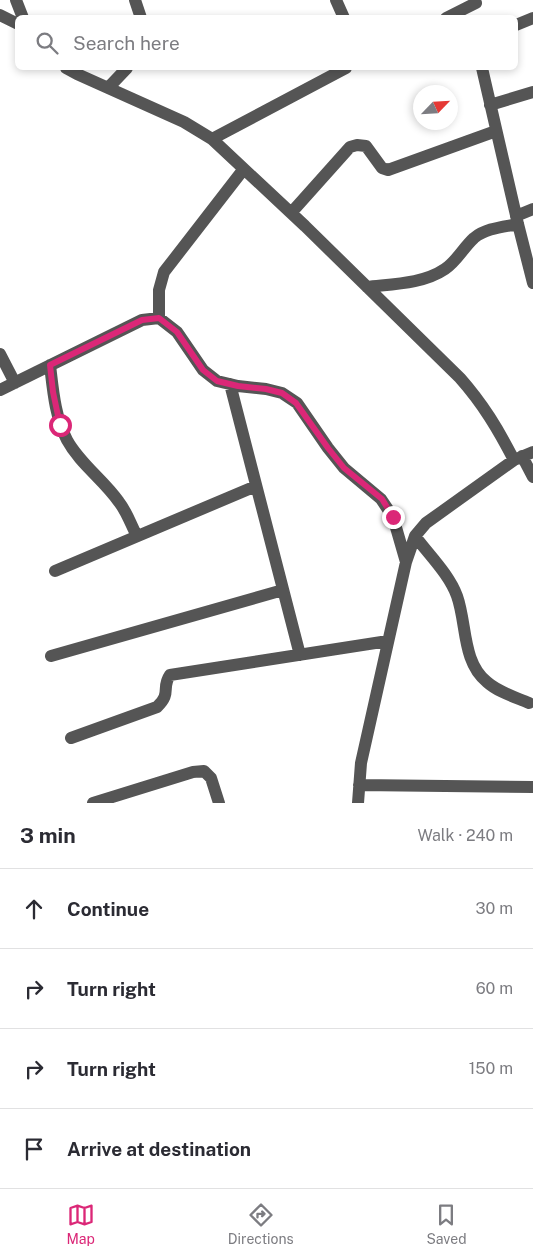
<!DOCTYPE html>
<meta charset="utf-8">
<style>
body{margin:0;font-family:"Public Sans",sans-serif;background:#f2f2f3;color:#2b2b33}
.compass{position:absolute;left:413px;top:85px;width:45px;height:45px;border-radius:50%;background:#fff;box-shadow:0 2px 8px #0003;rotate:65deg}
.stop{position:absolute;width:15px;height:15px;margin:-11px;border:4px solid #db2777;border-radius:50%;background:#fff}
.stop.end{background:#db2777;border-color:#fff;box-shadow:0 1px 5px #0008}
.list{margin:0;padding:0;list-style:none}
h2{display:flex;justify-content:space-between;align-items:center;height:65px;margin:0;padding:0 20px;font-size:21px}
h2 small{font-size:16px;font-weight:400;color:#7c7c81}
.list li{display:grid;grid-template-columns:32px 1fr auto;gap:15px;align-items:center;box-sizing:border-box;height:80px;padding:0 20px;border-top:1px solid #e1e1e2}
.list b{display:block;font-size:19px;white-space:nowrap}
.list em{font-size:16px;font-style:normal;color:#7c7c81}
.icon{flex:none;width:28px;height:28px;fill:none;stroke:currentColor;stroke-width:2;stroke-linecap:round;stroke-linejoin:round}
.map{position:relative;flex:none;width:533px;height:803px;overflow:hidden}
.search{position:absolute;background:#fff;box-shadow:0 2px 8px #0003;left:15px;right:15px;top:15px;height:55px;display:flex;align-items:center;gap:12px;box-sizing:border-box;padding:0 18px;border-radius:8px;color:#7c7c81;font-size:19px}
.sheet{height:385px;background:#fff}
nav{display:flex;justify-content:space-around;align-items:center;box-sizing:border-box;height:70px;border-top:1px solid #e1e1e2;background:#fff;font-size:14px;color:#7c7c81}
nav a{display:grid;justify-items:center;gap:2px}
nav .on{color:#db2777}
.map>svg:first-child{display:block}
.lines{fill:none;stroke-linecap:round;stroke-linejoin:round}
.minor{stroke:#555;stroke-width:12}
.route{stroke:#db2777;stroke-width:6}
</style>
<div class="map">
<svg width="533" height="803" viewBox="0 0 533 803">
<rect width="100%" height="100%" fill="#fff"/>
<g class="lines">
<path class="minor" d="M 16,0 L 23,18
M 135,0 L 141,18
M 336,0 L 344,18
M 0,15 L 18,24
M 446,18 L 476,3
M 516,25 L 533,18
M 66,68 L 77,74 L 184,122 L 212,139 L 305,226 L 460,378 C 483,404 498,429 514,460
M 482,68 L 518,224 L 533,283
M 108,88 L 127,68
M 490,105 L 533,92
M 212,139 L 346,68
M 291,213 L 350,147 L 357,145 L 366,146 L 382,168 L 388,170 L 496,131
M 516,216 L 533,209
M 367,287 C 392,284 423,284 445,269 C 457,261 463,248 474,238 C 486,228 503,227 518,224
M 159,318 L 159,290 L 164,272 L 243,170
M 0,354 L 15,383
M 50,365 C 53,390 55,417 67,440 C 80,464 104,480 119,502 C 127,512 131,525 137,536
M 230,384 L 300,655
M 0,390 L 142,320 L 159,318 L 177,332 L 203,370 L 217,381 L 238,386 L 266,389 L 282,393 L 297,403 L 328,448 L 344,468 L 381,499 L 393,517 L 406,562
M 522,456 L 533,477
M 415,536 C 429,555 449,574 457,596 C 467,624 462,662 487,682 C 498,692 515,697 529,703
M 55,571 L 256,486
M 51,656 L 283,590
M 71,738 L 157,707 C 172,693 161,688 170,675 L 388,641
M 359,785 L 533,787
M 93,803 L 193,772 L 204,771 L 211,778 L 219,803
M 358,803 L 361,763 L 406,562 L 415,536 L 426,523 L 514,460 L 533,452"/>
</g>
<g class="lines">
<path class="route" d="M 60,425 L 53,392 L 50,365 L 142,320 L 159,318 L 177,332 L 203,370 L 217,381 L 238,386 L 266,389 L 282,393 L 296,403 L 328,448 L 344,468 L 382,499 L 393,517"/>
</g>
</svg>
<svg class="compass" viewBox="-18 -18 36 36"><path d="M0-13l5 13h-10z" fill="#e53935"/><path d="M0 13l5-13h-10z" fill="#7c7c81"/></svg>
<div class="stop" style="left:60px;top:425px"></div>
<div class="stop end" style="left:393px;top:517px"></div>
<div class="search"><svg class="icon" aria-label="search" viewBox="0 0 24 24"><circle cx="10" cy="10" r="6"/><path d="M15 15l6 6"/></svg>Search here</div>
</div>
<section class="sheet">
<h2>3 min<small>Walk · 240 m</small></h2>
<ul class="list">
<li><svg class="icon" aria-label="ahead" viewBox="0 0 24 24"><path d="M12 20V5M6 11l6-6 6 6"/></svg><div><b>Continue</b></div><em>30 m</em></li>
<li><svg class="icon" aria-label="right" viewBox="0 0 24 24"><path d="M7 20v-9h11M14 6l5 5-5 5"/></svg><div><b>Turn right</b></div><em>60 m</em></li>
<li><svg class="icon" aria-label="right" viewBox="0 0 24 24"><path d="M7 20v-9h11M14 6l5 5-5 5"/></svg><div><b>Turn right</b></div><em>150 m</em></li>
<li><svg class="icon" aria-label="arrive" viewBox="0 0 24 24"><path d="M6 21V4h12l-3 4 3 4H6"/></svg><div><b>Arrive at destination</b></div></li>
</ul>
</section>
<nav>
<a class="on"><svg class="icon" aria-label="map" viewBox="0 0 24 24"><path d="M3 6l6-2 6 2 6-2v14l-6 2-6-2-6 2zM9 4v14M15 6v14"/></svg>Map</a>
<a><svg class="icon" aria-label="directions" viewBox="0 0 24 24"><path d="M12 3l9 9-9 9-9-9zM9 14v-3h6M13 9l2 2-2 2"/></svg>Directions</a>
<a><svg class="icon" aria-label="saved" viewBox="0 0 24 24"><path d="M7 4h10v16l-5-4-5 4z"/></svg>Saved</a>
</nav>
